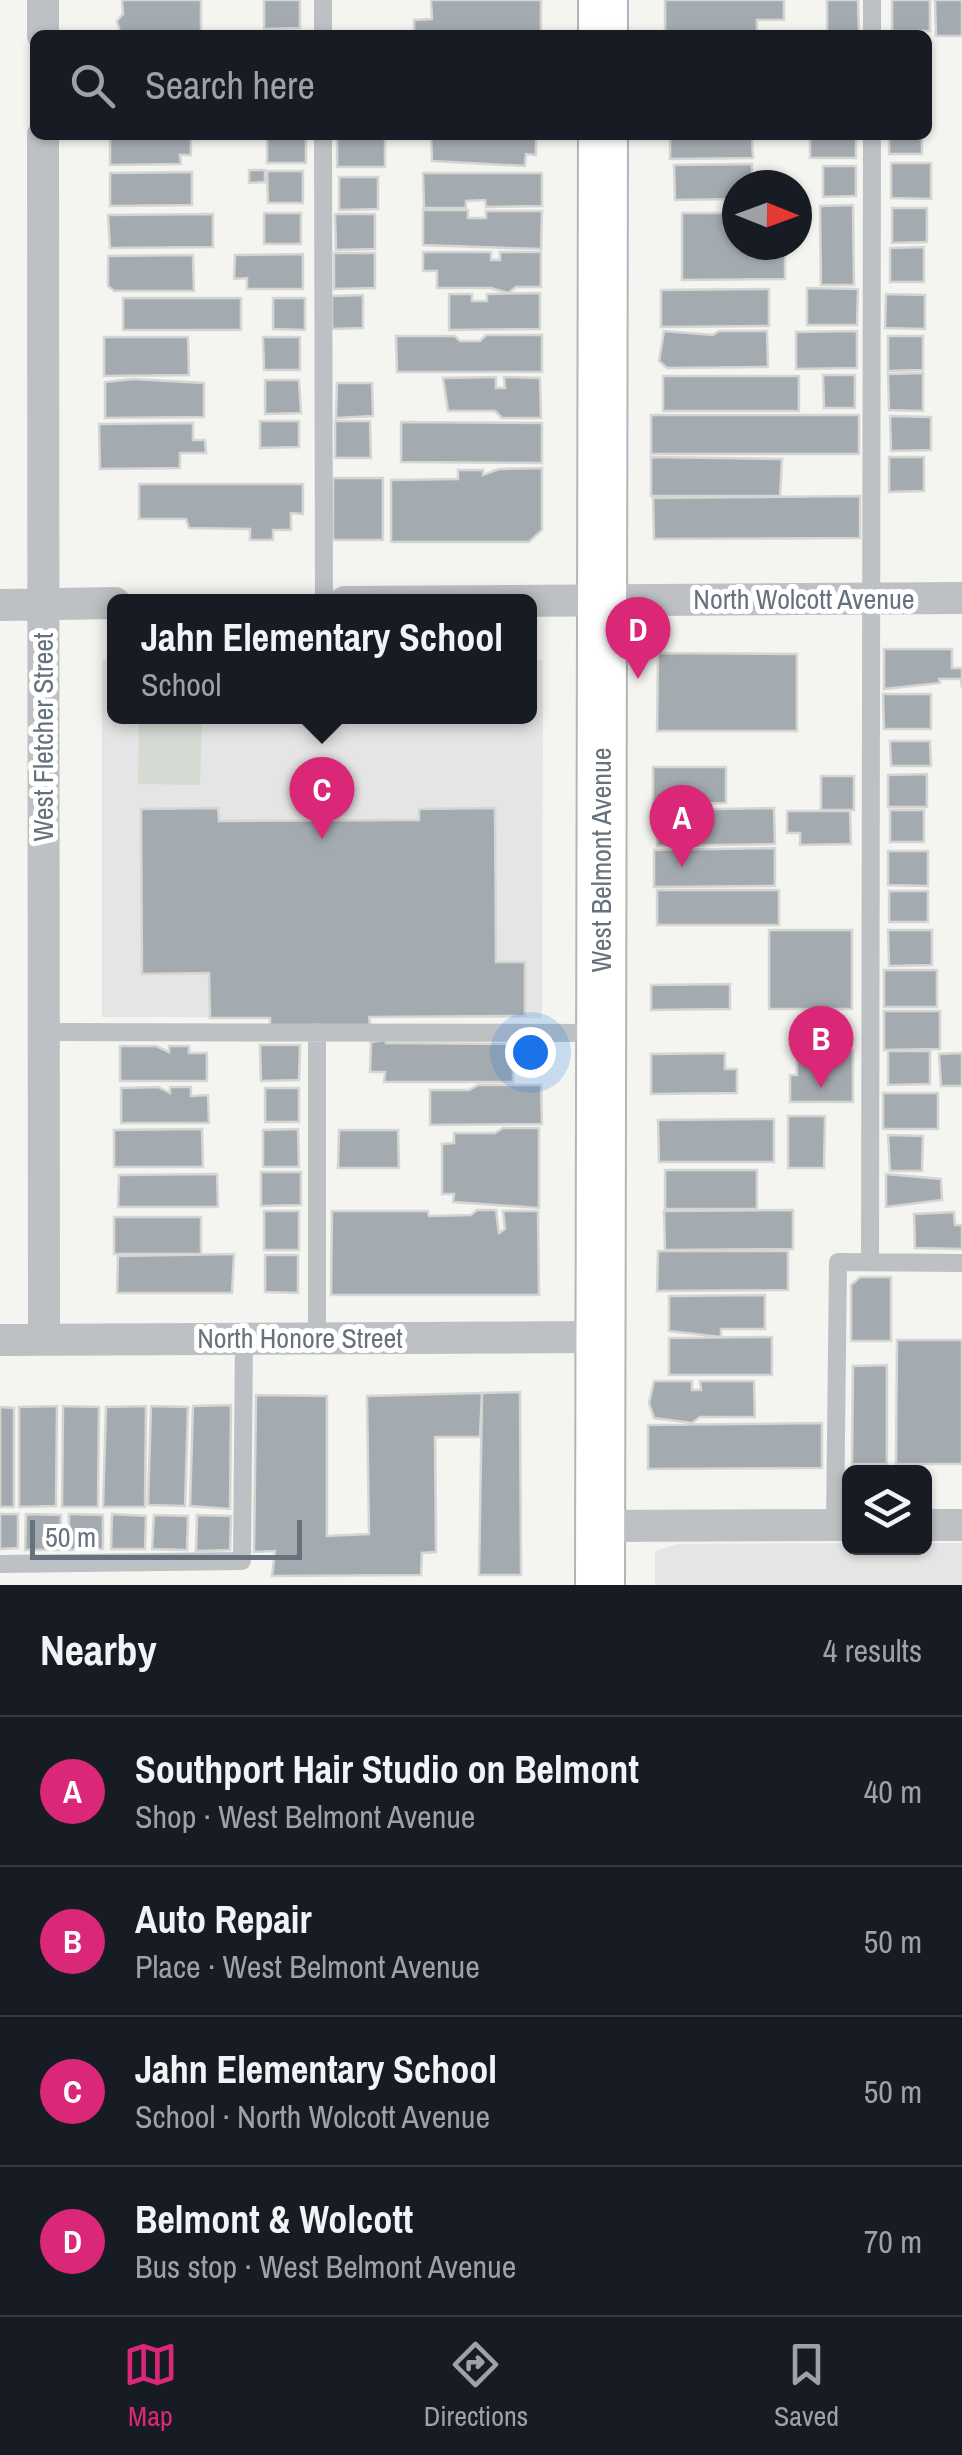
<!DOCTYPE html>
<meta charset="utf-8">
<style>
body{margin:0;font-family:"Archivo Narrow",sans-serif;background:#20242c;color:#f1f3f6}
.controls{position:absolute;right:30px;bottom:30px;display:grid;overflow:hidden;border-radius:15px;box-shadow:0 2px 8px #0004}
.controls button{width:90px;height:90px;display:grid;place-items:center;padding:0;border:0;border-bottom:2px solid #363941;background:#171b24;color:#f1f3f6;font:50px sans-serif}
.compass{position:absolute;left:722px;top:170px;width:90px;height:90px;border-radius:50%;background:#171b24;box-shadow:0 2px 8px #0004;rotate:91deg}
.scale{position:absolute;left:30px;bottom:25px;width:272px;box-sizing:border-box;padding-left:10px;border:5px solid #66737e;border-top:0;font-size:28px;line-height:35px;white-space:nowrap;color:#66737e;-webkit-text-stroke:8px #fff;paint-order:stroke}
.you{position:absolute;left:530px;top:1052px;width:35px;height:35px;margin:-25px;border:8px solid #fff;border-radius:50%;background:#1a73e8;box-shadow:0 0 0 15px #1a73e833}
.badge{display:grid;place-items:center;width:65px;height:65px;border-radius:50%;background:#db2777;color:#fff;font-size:32px;font-weight:700}
.pin{position:absolute;translate:-50% -82px;filter:drop-shadow(0 2px 5px #0008)}
.pin::after{content:'';position:absolute;top:52px;width:35px;height:30px;background:inherit;clip-path:polygon(0 0,100% 0,50% 100%)}
.popup{position:absolute;left:107px;top:594px;width:430px;height:130px;box-sizing:border-box;display:grid;place-content:center;border-radius:15px;background:#171b24;filter:drop-shadow(0 2px 8px #0005);font-size:32px;white-space:nowrap;color:#9ea1a6}
.popup b{font-size:38px;color:#f1f3f6}
.popup::after{content:'';position:absolute;left:50%;top:100%;margin-left:-20px;border:20px solid transparent;border-top-color:#171b24}
.list{margin:0;padding:0;list-style:none}
h2{display:flex;justify-content:space-between;align-items:center;height:130px;margin:0;padding:0 40px;font-size:42px}
h2 small{font-size:32px;font-weight:400;color:#9ea1a6}
.list li{display:grid;grid-template-columns:65px 1fr auto;gap:30px;align-items:center;box-sizing:border-box;height:150px;padding:0 40px;border-top:2px solid #363941}
.list b{display:block;font-size:38px;white-space:nowrap}
.list p{margin:0;font-size:32px;white-space:nowrap;color:#9ea1a6}
.list em{font-size:32px;font-style:normal;color:#9ea1a6}
.icon{flex:none;width:55px;height:55px;fill:none;stroke:currentColor;stroke-width:2;stroke-linecap:round;stroke-linejoin:round}
.map{position:relative;flex:none;width:962px;height:1585px;overflow:hidden}
.search{position:absolute;background:#171b24;box-shadow:0 2px 8px #0004;left:30px;right:30px;top:30px;height:110px;display:flex;align-items:center;gap:25px;box-sizing:border-box;padding:0 35px;border-radius:15px;color:#9ea1a6;font-size:38px}
.sheet{height:730px;background:#171b24}
nav{display:flex;justify-content:space-around;align-items:center;box-sizing:border-box;height:140px;border-top:2px solid #363941;background:#171b24;font-size:28px;color:#9ea1a6}
nav a{display:grid;justify-items:center;gap:5px}
nav .on{color:#db2777}
.map>svg:first-child{display:block}
.built{fill:#e4e5e4}
.green{fill:#d5dad2}
.building{fill:#a4abb0;stroke:#d5d5d3;stroke-width:2.5}
.lines{fill:none;stroke-linecap:round;stroke-linejoin:round}
.secondary-casing{stroke:#b2b6ba;stroke-width:52}
.service{stroke:#bdc1c4;stroke-width:18}
.minor{stroke:#bdc1c4;stroke-width:32}
.secondary{stroke:#fff;stroke-width:48}
.labels{text-anchor:middle;stroke-width:10;stroke-linejoin:round;paint-order:stroke}
.street-label{font-size:28px;fill:#66737e;stroke:#fff}
</style>
<div class="map">
<svg width="962" height="1585" viewBox="0 0 962 1585">
<rect width="100%" height="100%" fill="#f4f4f0"/>
<path class="built" d="M 102,660 L 114,660 L 115,716 L 530,716 L 530,660 L 543,660 L 542,1018 L 102,1017 Z
M 849,1543 L 850,1548 L 924,1548 L 925,1543 L 962,1543 L 962,1585 L 655,1585 L 655,1551 L 678,1544 Z"/>
<path class="green" d="M 139,717 L 202,717 L 200,785 L 138,784 Z"/>
<path class="building" d="M 122,0 L 201,0 L 201,35 L 121,35 L 117,21 L 123,14 Z
M 264,0 L 300,0 L 300,28 L 264,29 Z
M 431,0 L 541,0 L 541,35 L 414,35 L 414,20 L 432,19 Z
M 665,0 L 784,0 L 784,20 L 757,20 L 757,34 L 665,34 Z
M 827,0 L 858,0 L 859,33 L 827,33 Z
M 892,0 L 930,0 L 930,31 L 892,31 Z
M 935,0 L 962,0 L 962,36 L 936,36 Z
M 110,135 L 191,135 L 191,155 L 180,155 L 181,164 L 110,165 Z
M 267,135 L 306,135 L 306,163 L 267,163 Z
M 337,135 L 385,135 L 385,167 L 337,167 Z
M 431,135 L 536,135 L 536,155 L 526,154 L 525,166 L 432,161 Z
M 670,135 L 752,135 L 753,158 L 670,159 Z
M 810,135 L 856,135 L 856,158 L 810,158 Z
M 889,135 L 922,135 L 922,154 L 889,154 Z
M 891,163 L 931,163 L 931,199 L 891,198 Z
M 752,164 L 752,185 L 737,185 L 737,199 L 675,200 L 674,165 Z
M 823,166 L 856,166 L 856,196 L 823,197 Z
M 249,170 L 265,170 L 265,182 L 249,183 Z
M 267,171 L 303,171 L 303,203 L 268,203 Z
M 192,172 L 192,205 L 110,206 L 110,173 Z
M 423,173 L 542,173 L 542,206 L 486,207 L 485,200 L 466,201 L 466,208 L 424,208 Z
M 339,177 L 378,177 L 378,209 L 339,210 Z
M 853,205 L 854,285 L 821,285 L 820,206 Z
M 892,208 L 927,208 L 927,242 L 892,243 Z
M 423,210 L 468,210 L 468,218 L 486,218 L 486,211 L 542,211 L 541,249 L 423,245 Z
M 264,213 L 301,213 L 301,244 L 264,244 Z
M 682,213 L 737,213 L 737,245 L 785,245 L 785,279 L 682,280 Z
M 213,214 L 213,247 L 110,248 L 108,215 Z
M 335,214 L 375,214 L 375,249 L 336,250 Z
M 924,247 L 924,282 L 890,282 L 890,248 Z
M 423,252 L 491,252 L 491,260 L 500,260 L 500,252 L 541,252 L 541,287 L 516,287 L 508,293 L 491,288 L 437,288 L 437,271 L 423,271 Z
M 334,253 L 375,253 L 375,288 L 334,289 Z
M 303,254 L 303,289 L 247,289 L 247,278 L 234,279 L 235,255 Z
M 193,255 L 194,291 L 114,291 L 108,286 L 108,256 Z
M 807,288 L 858,289 L 857,325 L 807,325 Z
M 769,289 L 769,326 L 661,327 L 661,290 Z
M 540,293 L 540,329 L 449,330 L 449,294 L 472,294 L 472,301 L 487,301 L 487,294 Z
M 886,294 L 925,295 L 925,329 L 885,328 Z
M 363,295 L 363,328 L 332,329 L 332,296 Z
M 123,298 L 241,298 L 241,330 L 123,330 Z
M 273,298 L 305,298 L 305,330 L 273,329 Z
M 664,331 L 713,335 L 719,331 L 767,331 L 768,367 L 667,368 L 659,361 Z
M 857,331 L 857,368 L 796,369 L 796,332 Z
M 486,335 L 542,335 L 542,372 L 397,372 L 396,336 L 455,336 L 460,341 L 480,341 Z
M 888,336 L 923,336 L 923,370 L 888,371 Z
M 104,337 L 188,337 L 189,375 L 104,376 Z
M 263,337 L 300,337 L 300,370 L 264,370 Z
M 923,373 L 923,411 L 889,410 L 888,374 Z
M 823,375 L 855,375 L 855,408 L 824,408 Z
M 663,376 L 799,376 L 799,411 L 663,411 Z
M 496,377 L 496,388 L 505,388 L 504,377 L 540,378 L 541,418 L 502,418 L 495,411 L 448,411 L 443,378 Z
M 133,379 L 204,383 L 204,417 L 105,418 L 105,382 Z
M 265,380 L 299,380 L 301,413 L 265,414 Z
M 337,383 L 372,383 L 373,416 L 336,418 Z
M 651,415 L 859,415 L 859,454 L 651,454 Z
M 890,416 L 931,417 L 931,450 L 891,451 Z
M 260,421 L 299,421 L 299,447 L 260,448 Z
M 335,421 L 370,421 L 371,458 L 335,458 Z
M 401,422 L 542,423 L 542,463 L 401,462 Z
M 193,423 L 193,440 L 205,440 L 206,453 L 180,453 L 180,468 L 100,469 L 99,424 Z
M 651,457 L 782,459 L 780,496 L 651,496 Z
M 889,457 L 924,457 L 924,491 L 889,492 Z
M 542,468 L 542,530 L 529,542 L 391,542 L 391,480 L 458,479 L 458,470 L 483,470 L 483,475 L 499,469 Z
M 333,478 L 383,478 L 383,540 L 333,540 Z
M 139,484 L 303,484 L 303,514 L 291,513 L 291,530 L 273,530 L 273,540 L 250,540 L 250,529 L 189,528 L 186,519 L 139,519 Z
M 860,496 L 860,538 L 654,539 L 653,498 Z
M 884,649 L 952,649 L 952,668 L 962,668 L 962,688 L 961,679 L 939,679 L 940,683 L 884,689 Z
M 658,653 L 797,654 L 797,731 L 657,731 Z
M 883,694 L 931,694 L 931,729 L 884,729 Z
M 890,741 L 930,741 L 931,766 L 891,766 Z
M 653,767 L 726,767 L 726,803 L 653,804 Z
M 927,774 L 927,807 L 888,807 L 888,775 Z
M 821,776 L 854,776 L 854,810 L 821,810 Z
M 218,808 L 219,821 L 419,820 L 419,809 L 495,808 L 496,962 L 525,962 L 525,1016 L 369,1017 L 370,1025 L 270,1026 L 270,1018 L 210,1018 L 209,973 L 142,974 L 141,809 Z
M 774,808 L 775,844 L 657,846 L 657,810 Z
M 890,810 L 924,810 L 924,842 L 890,842 Z
M 787,811 L 850,811 L 851,844 L 800,845 L 800,833 L 787,833 Z
M 775,848 L 775,886 L 654,887 L 654,850 Z
M 888,851 L 928,851 L 928,886 L 888,885 Z
M 657,890 L 779,890 L 779,925 L 657,925 Z
M 889,891 L 928,891 L 928,922 L 889,922 Z
M 769,930 L 852,930 L 852,1009 L 769,1009 Z
M 888,930 L 932,930 L 932,965 L 889,966 Z
M 884,970 L 937,970 L 937,1007 L 884,1007 Z
M 730,984 L 730,1009 L 651,1010 L 651,985 Z
M 884,1011 L 940,1011 L 940,1049 L 884,1050 Z
M 386,1040 L 386,1043 L 513,1044 L 513,1082 L 384,1082 L 385,1072 L 370,1072 L 371,1042 Z
M 260,1045 L 300,1045 L 299,1080 L 261,1081 Z
M 120,1046 L 156,1046 L 169,1052 L 169,1046 L 189,1046 L 189,1053 L 207,1053 L 207,1081 L 120,1081 Z
M 853,1050 L 853,1102 L 790,1102 L 790,1075 L 797,1075 L 797,1051 Z
M 888,1051 L 930,1051 L 930,1084 L 888,1085 Z
M 725,1053 L 725,1069 L 737,1069 L 737,1093 L 651,1094 L 651,1054 Z
M 962,1053 L 962,1086 L 941,1086 L 939,1054 Z
M 478,1085 L 541,1085 L 542,1124 L 430,1125 L 430,1090 L 469,1090 Z
M 158,1087 L 170,1093 L 170,1087 L 191,1087 L 191,1096 L 208,1095 L 209,1123 L 121,1123 L 121,1088 Z
M 265,1088 L 299,1088 L 299,1122 L 265,1122 Z
M 883,1093 L 938,1093 L 938,1129 L 883,1129 Z
M 788,1116 L 825,1116 L 824,1168 L 788,1168 Z
M 774,1119 L 774,1162 L 659,1162 L 658,1120 Z
M 503,1128 L 539,1128 L 539,1208 L 453,1202 L 454,1194 L 442,1194 L 442,1144 L 454,1143 L 454,1133 L 495,1133 Z
M 202,1129 L 203,1167 L 114,1167 L 114,1130 Z
M 298,1129 L 299,1167 L 263,1167 L 263,1130 Z
M 339,1130 L 398,1130 L 399,1168 L 338,1168 Z
M 888,1135 L 923,1136 L 922,1171 L 890,1171 Z
M 665,1170 L 757,1170 L 757,1209 L 665,1209 Z
M 261,1172 L 301,1172 L 301,1205 L 261,1206 Z
M 217,1174 L 218,1207 L 118,1207 L 119,1175 Z
M 886,1174 L 941,1179 L 942,1200 L 886,1207 Z
M 477,1210 L 496,1210 L 499,1233 L 505,1229 L 503,1211 L 538,1211 L 539,1295 L 331,1295 L 332,1211 L 428,1211 L 429,1216 L 471,1215 Z
M 793,1210 L 793,1249 L 665,1250 L 664,1211 Z
M 264,1211 L 299,1211 L 299,1250 L 264,1250 Z
M 954,1212 L 955,1225 L 962,1225 L 962,1249 L 915,1248 L 914,1214 Z
M 114,1217 L 201,1217 L 201,1254 L 114,1254 Z
M 658,1251 L 788,1251 L 788,1290 L 657,1291 Z
M 234,1254 L 232,1293 L 117,1293 L 118,1256 Z
M 265,1255 L 298,1255 L 298,1293 L 265,1292 Z
M 860,1277 L 891,1277 L 891,1341 L 851,1341 L 851,1285 Z
M 765,1295 L 765,1329 L 721,1329 L 721,1337 L 669,1331 L 669,1296 Z
M 772,1337 L 772,1375 L 669,1375 L 669,1338 Z
M 897,1340 L 962,1340 L 962,1464 L 896,1464 Z
M 887,1365 L 887,1464 L 852,1464 L 853,1366 Z
M 654,1381 L 692,1381 L 692,1390 L 701,1390 L 700,1381 L 754,1381 L 755,1417 L 700,1417 L 692,1423 L 654,1418 L 649,1403 Z
M 520,1392 L 521,1575 L 479,1575 L 482,1393 Z
M 482,1393 L 480,1437 L 435,1437 L 436,1552 L 422,1553 L 421,1575 L 272,1576 L 275,1551 L 254,1552 L 256,1395 L 327,1396 L 327,1536 L 369,1534 L 367,1396 Z
M 231,1405 L 230,1509 L 190,1506 L 193,1406 Z
M 57,1406 L 56,1506 L 19,1507 L 19,1407 Z
M 63,1406 L 99,1407 L 98,1507 L 62,1507 Z
M 146,1406 L 145,1507 L 103,1507 L 106,1407 Z
M 151,1406 L 188,1407 L 185,1506 L 148,1505 Z
M 0,1407 L 14,1408 L 14,1507 L 0,1507 Z
M 822,1423 L 822,1468 L 648,1469 L 648,1425 Z
M 0,1514 L 18,1514 L 18,1548 L 0,1549 Z
M 26,1514 L 61,1515 L 60,1550 L 25,1550 Z
M 69,1514 L 103,1515 L 103,1549 L 69,1550 Z
M 112,1514 L 146,1516 L 145,1549 L 111,1549 Z
M 154,1515 L 188,1516 L 187,1550 L 152,1549 Z
M 197,1515 L 231,1516 L 230,1550 L 196,1551 Z"/>
<g class="lines">
<defs>
<path id="secondary" d="M 603,35 L 603,0
M 600,1585 L 603,135"/>
</defs>
<use href="#secondary" class="secondary-casing"/>
<path class="service" d="M 323,0 L 323,35
M 872,35 L 872,0
M 323,135 L 324,602
M 44,1032 L 598,1033
M 317,1032 L 317,1338
M 870,1262 L 872,135
M 835,1525 L 838,1262 L 962,1263
M 0,1564 L 242,1561 L 244,1338"/>
<path class="minor" d="M 43,35 L 43,0
M 43,135 L 44,1340
M 345,602 L 962,598
M 0,605 L 115,603
M 0,1340 L 601,1337
M 924,1525 L 962,1525
M 600,1526 L 850,1525"/>
<use href="#secondary" class="secondary"/>
</g>
<g class="labels">
<g class="street-label">
<text x="804" y="609">North Wolcott Avenue</text>
<text transform="translate(43 737) rotate(-90)" y="10">West Fletcher Street</text>
<text transform="translate(601 860) rotate(-90)" y="10">West Belmont Avenue</text>
<text x="300" y="1348">North Honore Street</text>
</g>
</g>
</svg>
<div class="controls">
<button><svg class="icon" aria-label="layers" viewBox="0 0 24 24"><path d="M12 4l9 5-9 5-9-5zM3 14l9 5 9-5"/></svg></button>
</div>
<svg class="compass" viewBox="-18 -18 36 36"><path d="M0-13l5 13h-10z" fill="#e53935"/><path d="M0 13l5-13h-10z" fill="#9ea1a6"/></svg>
<div class="scale">50 m</div>
<div class="you"></div>
<div class="pin badge" style="left:682px;top:867px">A</div>
<div class="pin badge" style="left:821px;top:1088px">B</div>
<div class="pin badge" style="left:322px;top:839px">C</div>
<div class="popup"><b>Jahn Elementary School</b>School</div>
<div class="pin badge" style="left:638px;top:679px">D</div>
<div class="search"><svg class="icon" aria-label="search" viewBox="0 0 24 24"><circle cx="10" cy="10" r="6"/><path d="M15 15l6 6"/></svg>Search here</div>
</div>
<section class="sheet">
<h2>Nearby<small>4 results</small></h2>
<ul class="list">
<li><span class="badge">A</span><div><b>Southport Hair Studio on Belmont</b><p>Shop · West Belmont Avenue</p></div><em>40 m</em></li>
<li><span class="badge">B</span><div><b>Auto Repair</b><p>Place · West Belmont Avenue</p></div><em>50 m</em></li>
<li><span class="badge">C</span><div><b>Jahn Elementary School</b><p>School · North Wolcott Avenue</p></div><em>50 m</em></li>
<li><span class="badge">D</span><div><b>Belmont &amp; Wolcott</b><p>Bus stop · West Belmont Avenue</p></div><em>70 m</em></li>
</ul>
</section>
<nav>
<a class="on"><svg class="icon" aria-label="map" viewBox="0 0 24 24"><path d="M3 6l6-2 6 2 6-2v14l-6 2-6-2-6 2zM9 4v14M15 6v14"/></svg>Map</a>
<a><svg class="icon" aria-label="directions" viewBox="0 0 24 24"><path d="M12 3l9 9-9 9-9-9zM9 14v-3h6M13 9l2 2-2 2"/></svg>Directions</a>
<a><svg class="icon" aria-label="saved" viewBox="0 0 24 24"><path d="M7 4h10v16l-5-4-5 4z"/></svg>Saved</a>
</nav>
